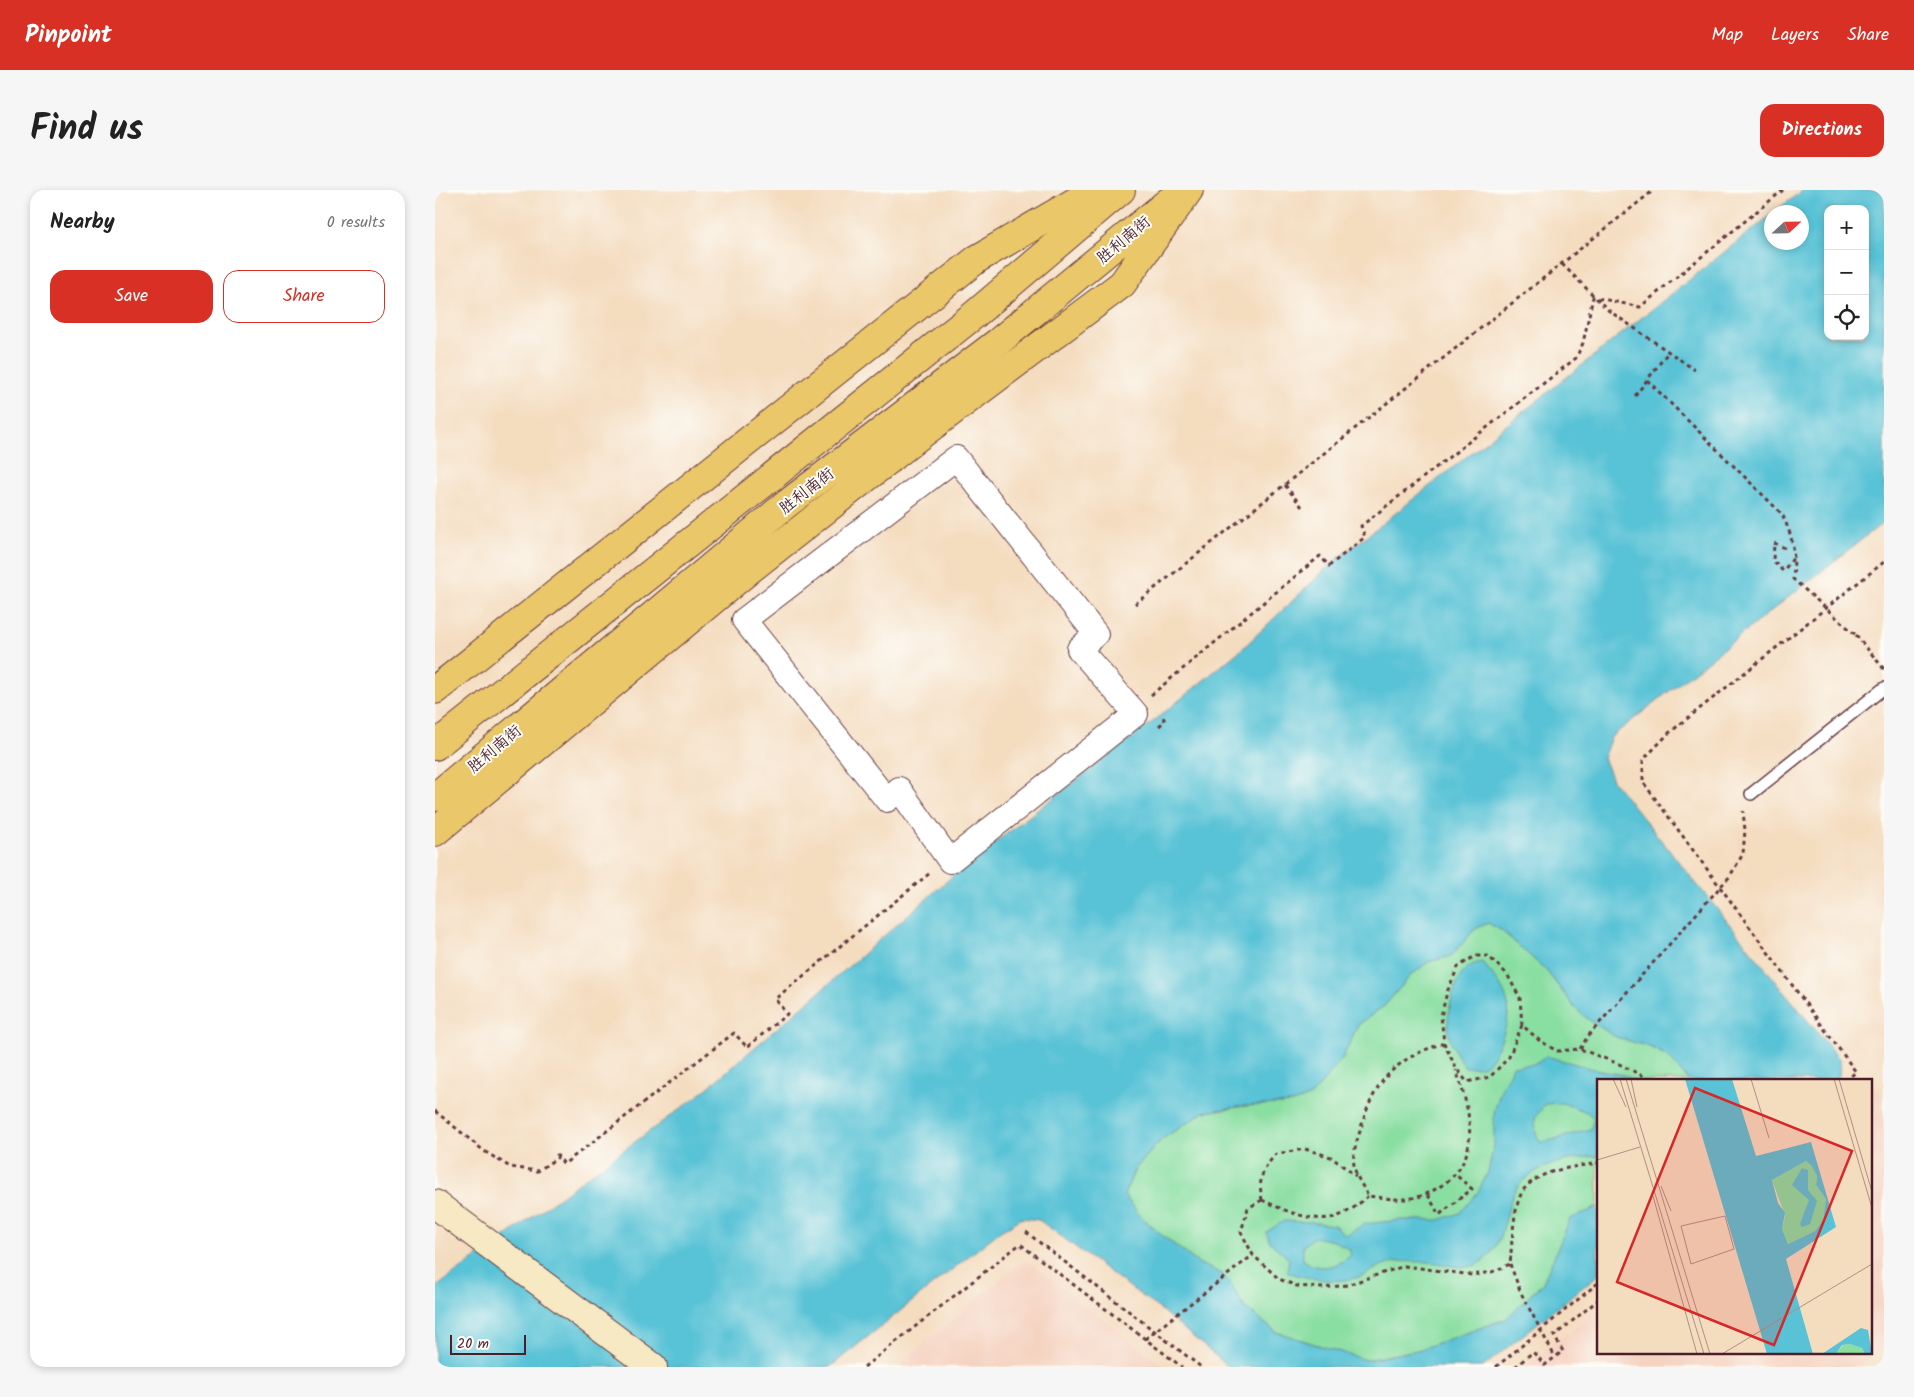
<!DOCTYPE html>
<meta charset="utf-8">
<style>
body{margin:0;font-family:Kalam,"LXGW WenKai TC",sans-serif;background:#f6f6f6;color:#222}
.controls{position:absolute;right:15px;top:15px;display:grid;overflow:hidden;border-radius:10px;box-shadow:0 2px 8px #0003}
.controls button{width:45px;height:45px;display:grid;place-items:center;padding:0;border:0;border-bottom:1px solid #e0e0e0;background:#fff;color:#222;font:25px sans-serif}
.compass{position:absolute;left:1329px;top:15px;width:45px;height:45px;border-radius:50%;background:#fff;box-shadow:0 2px 8px #0003;rotate:68deg}
.scale{position:absolute;left:15px;bottom:12px;width:76px;box-sizing:border-box;padding-left:5px;border:2px solid #4a1f2b;border-top:0;font-size:14px;line-height:18px;white-space:nowrap;color:#4a1f2b;-webkit-text-stroke:4px #fdfcf7;paint-order:stroke}
.list{margin:0;padding:0;list-style:none}
h2{display:flex;justify-content:space-between;align-items:center;height:65px;margin:0;padding:0 20px;font-size:21px}
h2 small{font-size:16px;font-weight:400;color:#767676}
.actions{display:flex;gap:10px;padding:15px 20px}
.actions a{flex:1;padding:11px 0;border:1px solid #d93025;border-radius:15px;text-align:center;font-size:18px;color:#d93025}
.actions .main{background:#d93025;color:#fff}
.icon{flex:none;width:28px;height:28px;fill:none;stroke:currentColor;stroke-width:2;stroke-linecap:round;stroke-linejoin:round}
.map{position:relative;flex:none;width:1449px;height:1177px;overflow:hidden;border-radius:15px}
header{display:flex;align-items:center;gap:30px;box-sizing:border-box;height:70px;padding:0 25px;background:#d93025;color:#fff}
header strong{font-size:24px}
nav{display:flex;gap:28px;margin-inline-start:auto;font-size:18px}
.intro{display:flex;align-items:center;justify-content:space-between;box-sizing:border-box;height:120px;padding:0 30px}
h1{margin:0;font-size:35px}
.button{padding:12px 22px;border-radius:15px;background:#d93025;color:#fff;font-size:18px;font-weight:700}
main{display:flex;gap:30px;padding:0 30px}
aside{flex:1;background:#fff;border-radius:15px;box-shadow:0 2px 8px #0003}
.map>svg:first-child{display:block}
.built{fill:#f5d3c1}
.green{fill:#89dea1;stroke:#6a7e66}
.water{fill:#59c2d6;stroke:#527080;fill-rule:evenodd}
.lines{fill:none;stroke-linecap:round;stroke-linejoin:round}
.lane-casing{stroke:#643b41;stroke-width:14}
.street-casing{stroke:#643b41;stroke-width:26}
.secondary-casing{stroke:#643b41;stroke-width:30}
.highway-casing{stroke:#643b41;stroke-width:30}
.path{stroke:#643b41;stroke-width:3;stroke-dasharray:4 4;stroke-linecap:butt}
.lane{stroke:#fff;stroke-width:11}
.street{stroke:#fff;stroke-width:24}
.secondary{stroke:#f7e9c3;stroke-width:28}
.highway{stroke:#eac769;stroke-width:28}
.path-bridge{stroke:#643b41;stroke-width:3;stroke-dasharray:4 4;stroke-linecap:butt}
.labels{text-anchor:middle;stroke-width:4;stroke-linejoin:round;paint-order:stroke}
.street-label{font-size:16px;fill:#4a1f2b;stroke:#fdfcf7}
.inset-road{fill:none;stroke:#b09084;stroke-width:1}
.view{fill:#d62828;fill-opacity:0.15;stroke:#d62828;stroke-width:2.5}
.inset-edge{fill:none;stroke:#4a1f2b;stroke-width:2.5}
</style>
<header>
<strong>Pinpoint</strong>
<nav><a>Map</a><a>Layers</a><a>Share</a></nav>
</header>
<div class="intro"><h1>Find us</h1><a class="button">Directions</a></div>
<main>
<aside>
<h2>Nearby<small>0 results</small></h2>
<ul class="list">
</ul>
<div class="actions"><a class="main">Save</a><a>Share</a></div>
</aside>
<div class="map">
<svg width="1449" height="1177" viewBox="0 0 1449 1177">
<rect width="100%" height="100%" fill="#fdfcf7"/>
<filter id="ink" filterUnits="userSpaceOnUse"><feTurbulence type="fractalNoise" baseFrequency=".02" numOctaves="2"/><feDisplacementMap in="SourceGraphic" scale="10" xChannelSelector="R" yChannelSelector="G"/><feConvolveMatrix kernelMatrix="1 2 1 2 8 2 1 2 1" color-interpolation-filters="sRGB"/></filter>
<filter id="wash" filterUnits="userSpaceOnUse"><feTurbulence type="fractalNoise" baseFrequency=".0096" numOctaves="4" result="noise"/><feDisplacementMap in="SourceGraphic" scale="20" xChannelSelector="R" yChannelSelector="G"/><feGaussianBlur stdDeviation="1.12" result="paint"/><feColorMatrix in="noise" values="0 0 0 0 0 0 0 0 0 0 0 0 0 0 0 0 0 1.4 0 .05"/><feComposite in="paint" operator="in"/></filter>
<g filter="url(#wash)">
<rect width="100%" height="100%" fill="#f4dcbf"/>
<path class="built" d="M 1437,894 L 1449,908 L 1449,1157 L 1424,1177 L 1091,1177 L 1163,1119 L 1163,1163 L 1435,1163 L 1435,896 Z
M 590,1069 L 730,1177 L 461,1177 Z"/>
<path class="green" d="M 1053,733 L 1066,740 L 1111,780 L 1140,818 L 1154,830 L 1181,847 L 1215,857 L 1234,867 L 1254,891 L 1163,891 L 1163,1017 L 1159,1018 L 1121,1064 L 1108,1093 L 1071,1129 L 983,1160 L 931,1170 L 841,1142 L 809,1117 L 794,1091 L 787,1084 L 763,1073 L 728,1046 L 706,1027 L 689,1005 L 700,979 L 727,949 L 769,922 L 809,916 L 858,913 L 907,869 L 923,835 L 950,815 L 975,786 L 993,772 L 1016,766 L 1040,739 Z"/>
<path class="water" d="M 1368,0 L 1449,0 L 1449,332 L 1176,547 L 1168,568 L 1177,590 L 1405,870 L 1404,886 L 1398,891 L 1254,891 L 1234,867 L 1215,857 L 1181,847 L 1154,830 L 1140,818 L 1111,780 L 1066,740 L 1053,733 L 1040,739 L 1016,766 L 993,772 L 975,786 L 950,815 L 923,835 L 907,869 L 876,906 L 858,913 L 809,916 L 769,922 L 727,949 L 700,979 L 689,1005 L 706,1027 L 728,1046 L 763,1073 L 787,1084 L 794,1091 L 809,1117 L 841,1142 L 931,1170 L 983,1160 L 1071,1129 L 1108,1093 L 1135,1029 L 1163,1017 L 1163,1085 L 1048,1177 L 794,1177 L 726,1120 L 604,1030 L 587,1028 L 564,1042 L 395,1177 L 0,1177 L 0,1098 L 264,905 L 395,793 L 528,677 L 720,530 L 808,458 L 894,376 L 1336,25 L 1336,52 L 1366,52 L 1366,22 L 1339,22 ZM 1393,19 L 1430,19 L 1430,146 L 1393,146 Z
M 1047,772 C 1058,785 1070,798 1073,815 C 1076,829 1062,869 1049,875 C 1044,878 1036,877 1030,877 C 1023,866 1015,854 1013,841 C 1011,825 1020,784 1035,776 C 1038,774 1043,773 1047,772 Z
M 1111,866 L 1166,881 L 1189,885 L 1202,891 L 1163,891 L 1163,966 C 1132,969 1092,975 1077,1006 C 1074,1014 1073,1024 1070,1032 C 1066,1046 1060,1062 1048,1071 C 1033,1083 1011,1073 993,1072 C 979,1072 965,1070 951,1074 C 941,1077 933,1084 924,1087 C 901,1094 874,1089 852,1082 L 854,1069 L 835,1052 L 831,1042 L 849,1031 L 875,1032 L 899,1035 L 911,1045 L 929,1034 L 966,1030 L 1004,1030 L 1025,1023 L 1043,1002 L 1053,982 L 1059,956 L 1059,923 L 1066,899 L 1078,876 L 1099,874 ZM 1127,913 L 1152,922 L 1159,928 L 1156,939 C 1139,943 1122,950 1105,952 L 1101,943 L 1100,928 L 1110,914 ZM 879,1047 L 899,1051 L 914,1059 L 916,1065 C 902,1077 884,1082 868,1070 L 868,1056 Z"/>
</g>
<g filter="url(#ink)">
<g class="lines">
<defs>
<path id="lane" d="M 1316,604 L 1449,498"/>
<path id="street" d="M 521,268 L 661,444 L 644,459 L 701,524 L 515,671 L 464,599 L 452,610 L 309,430 Z"/>
<path id="secondary" d="M 0,1014 L 218,1177"/>
<path id="highway" d="M 0,500 L 542,69 L 660,0
M 0,556 L 539,125 L 686,0
M 0,607 L 349,316 L 563,152 L 734,11
M 0,642 L 313,381 L 483,247 L 687,94 L 754,0"/>
</defs>
<use href="#lane" class="lane-casing"/>
<use href="#street" class="street-casing"/>
<use href="#secondary" class="secondary-casing"/>
<use href="#highway" class="highway-casing"/>
<path class="path" d="M 1127,74 L 1173,120 L 1260,180
M 1200,206 L 1234,161
M 850,295 L 867,317
M 1350,358 L 1339,353 L 1338,371 L 1348,381 L 1360,366
M 700,414 L 1219,0
M 1421,445 L 1449,479
M 716,505 L 885,366 L 894,376 L 930,347 L 926,336 L 1141,168 L 1148,153 L 1158,107 L 1205,117 L 1348,0
M 724,536 L 730,531 L 726,524
M 1087,835 L 1074,867 L 1055,887 L 1032,892 L 1021,878 L 1009,853 L 1006,826 L 1012,802 L 1023,777 L 1040,766 L 1053,766 L 1072,784 L 1085,808 L 1087,835 L 1105,851 L 1122,861 L 1145,859 L 1184,874 L 1212,888 L 1214,891
M 1009,853 C 959,869 939,891 925,941 C 922,951 917,964 919,975 C 920,986 928,996 933,1006 C 944,1007 957,1010 968,1009 C 986,1008 995,1003 1010,993 C 1048,965 1034,918 1021,880
M 1145,859 L 1153,846 L 1295,686 L 1308,664 L 1310,640 L 1308,621
M 1410,891 L 1421,882 L 1208,592 L 1208,570 L 1234,543 L 1449,372
M 0,921 L 49,961 L 75,977 L 103,981 L 123,967
M 121,964 L 129,974 L 299,843 L 312,857 L 352,824 L 340,809 L 495,683
M 993,1005 L 1004,1025 L 1037,999 L 1021,985
M 827,1010 L 813,1018 L 806,1042 L 818,1065 L 844,1089 L 862,1096 L 888,1098 L 912,1095 L 969,1076 L 1037,1085 L 1057,1082 L 1075,1074 C 1077,1056 1078,1011 1090,998 C 1107,979 1139,977 1163,973
M 827,1010 C 823,989 827,980 841,964 L 870,959 L 896,967 L 921,986
M 827,1010 C 849,1020 876,1033 900,1027 C 913,1023 923,1015 933,1006
M 591,1042 L 766,1177
M 1075,1074 L 1086,1103 L 1120,1167
M 710,1149 L 818,1065
M 429,1177 L 585,1054 L 747,1177
M 1061,1177 L 1163,1093
M 1080,1177 L 1098,1162 L 1110,1175 L 1128,1161 L 1119,1146 L 1163,1110"/>
<use href="#lane" class="lane"/>
<use href="#street" class="street"/>
<use href="#secondary" class="secondary"/>
<use href="#highway" class="highway"/>
<path class="path-bridge" d="M 1212,190 L 1347,324 C 1359,350 1360,361 1358,389 L 1421,445"/>
</g>
</g>
<g class="labels">
<g class="street-label">
<text transform="translate(688 49) rotate(-40)" y="6">胜利南街</text>
<text transform="translate(371 300) rotate(-38)" y="6">胜利南街</text>
<text transform="translate(59 558) rotate(-40)" y="6">胜利南街</text>
</g>
</g>
<g transform="translate(1162 889)">
<rect width="275" height="275" fill="#f4dcbf"/>
<path d="M 209,82 L 216,87 L 220,97 L 219,106 L 229,120 L 226,141 L 218,152 L 191,165 L 185,150 L 188,137 L 175,101 ZM 253,265 L 265,269 L 268,275 L 239,275 L 246,266 Z" fill="#89dea1"/>
<path d="M 88,0 L 135,0 L 159,77 L 214,63 L 239,148 L 189,180 L 216,275 L 170,275 ZM 209,82 L 215,87 L 220,97 L 219,106 L 229,120 L 226,141 L 218,152 L 191,165 L 185,150 L 188,134 L 181,124 L 175,101 ZM 205,89 L 211,91 L 211,111 L 220,122 L 213,145 L 205,148 L 203,145 L 212,121 L 195,106 ZM 264,249 L 271,251 L 275,275 L 268,275 L 265,269 L 253,265 L 245,266 L 239,275 L 225,275 Z" fill="#59c2d6" fill-rule="evenodd"/>
<path class="inset-road" d="M 16,0 L 29,28M 23,0 L 107,275M 29,0 L 113,275M 34,0 L 40,28M 154,0 L 172,59M 237,0 L 275,129M 242,0 L 275,113M 0,81 L 43,68M 64,107 L 74,132M 56,117 L 100,275M 128,137 L 137,170 L 94,185 L 84,147 ZM 125,275 L 275,185"/>
<path class="view" d="M 98,9 L 255,72 L 177,266 L 20,203 Z"/>
<rect width="275" height="275" class="inset-edge"/>
</g>
</svg>
<div class="controls">
<button>+</button>
<button>−</button>
<button><svg class="icon" aria-label="locate" viewBox="0 0 24 24"><circle cx="12" cy="12" r="6"/><path d="M12 2v4M12 18v4M2 12h4M18 12h4"/></svg></button>
</div>
<svg class="compass" viewBox="-18 -18 36 36"><path d="M0-13l5 13h-10z" fill="#e53935"/><path d="M0 13l5-13h-10z" fill="#767676"/></svg>
<div class="scale">20 m</div>
</div>
</main>
